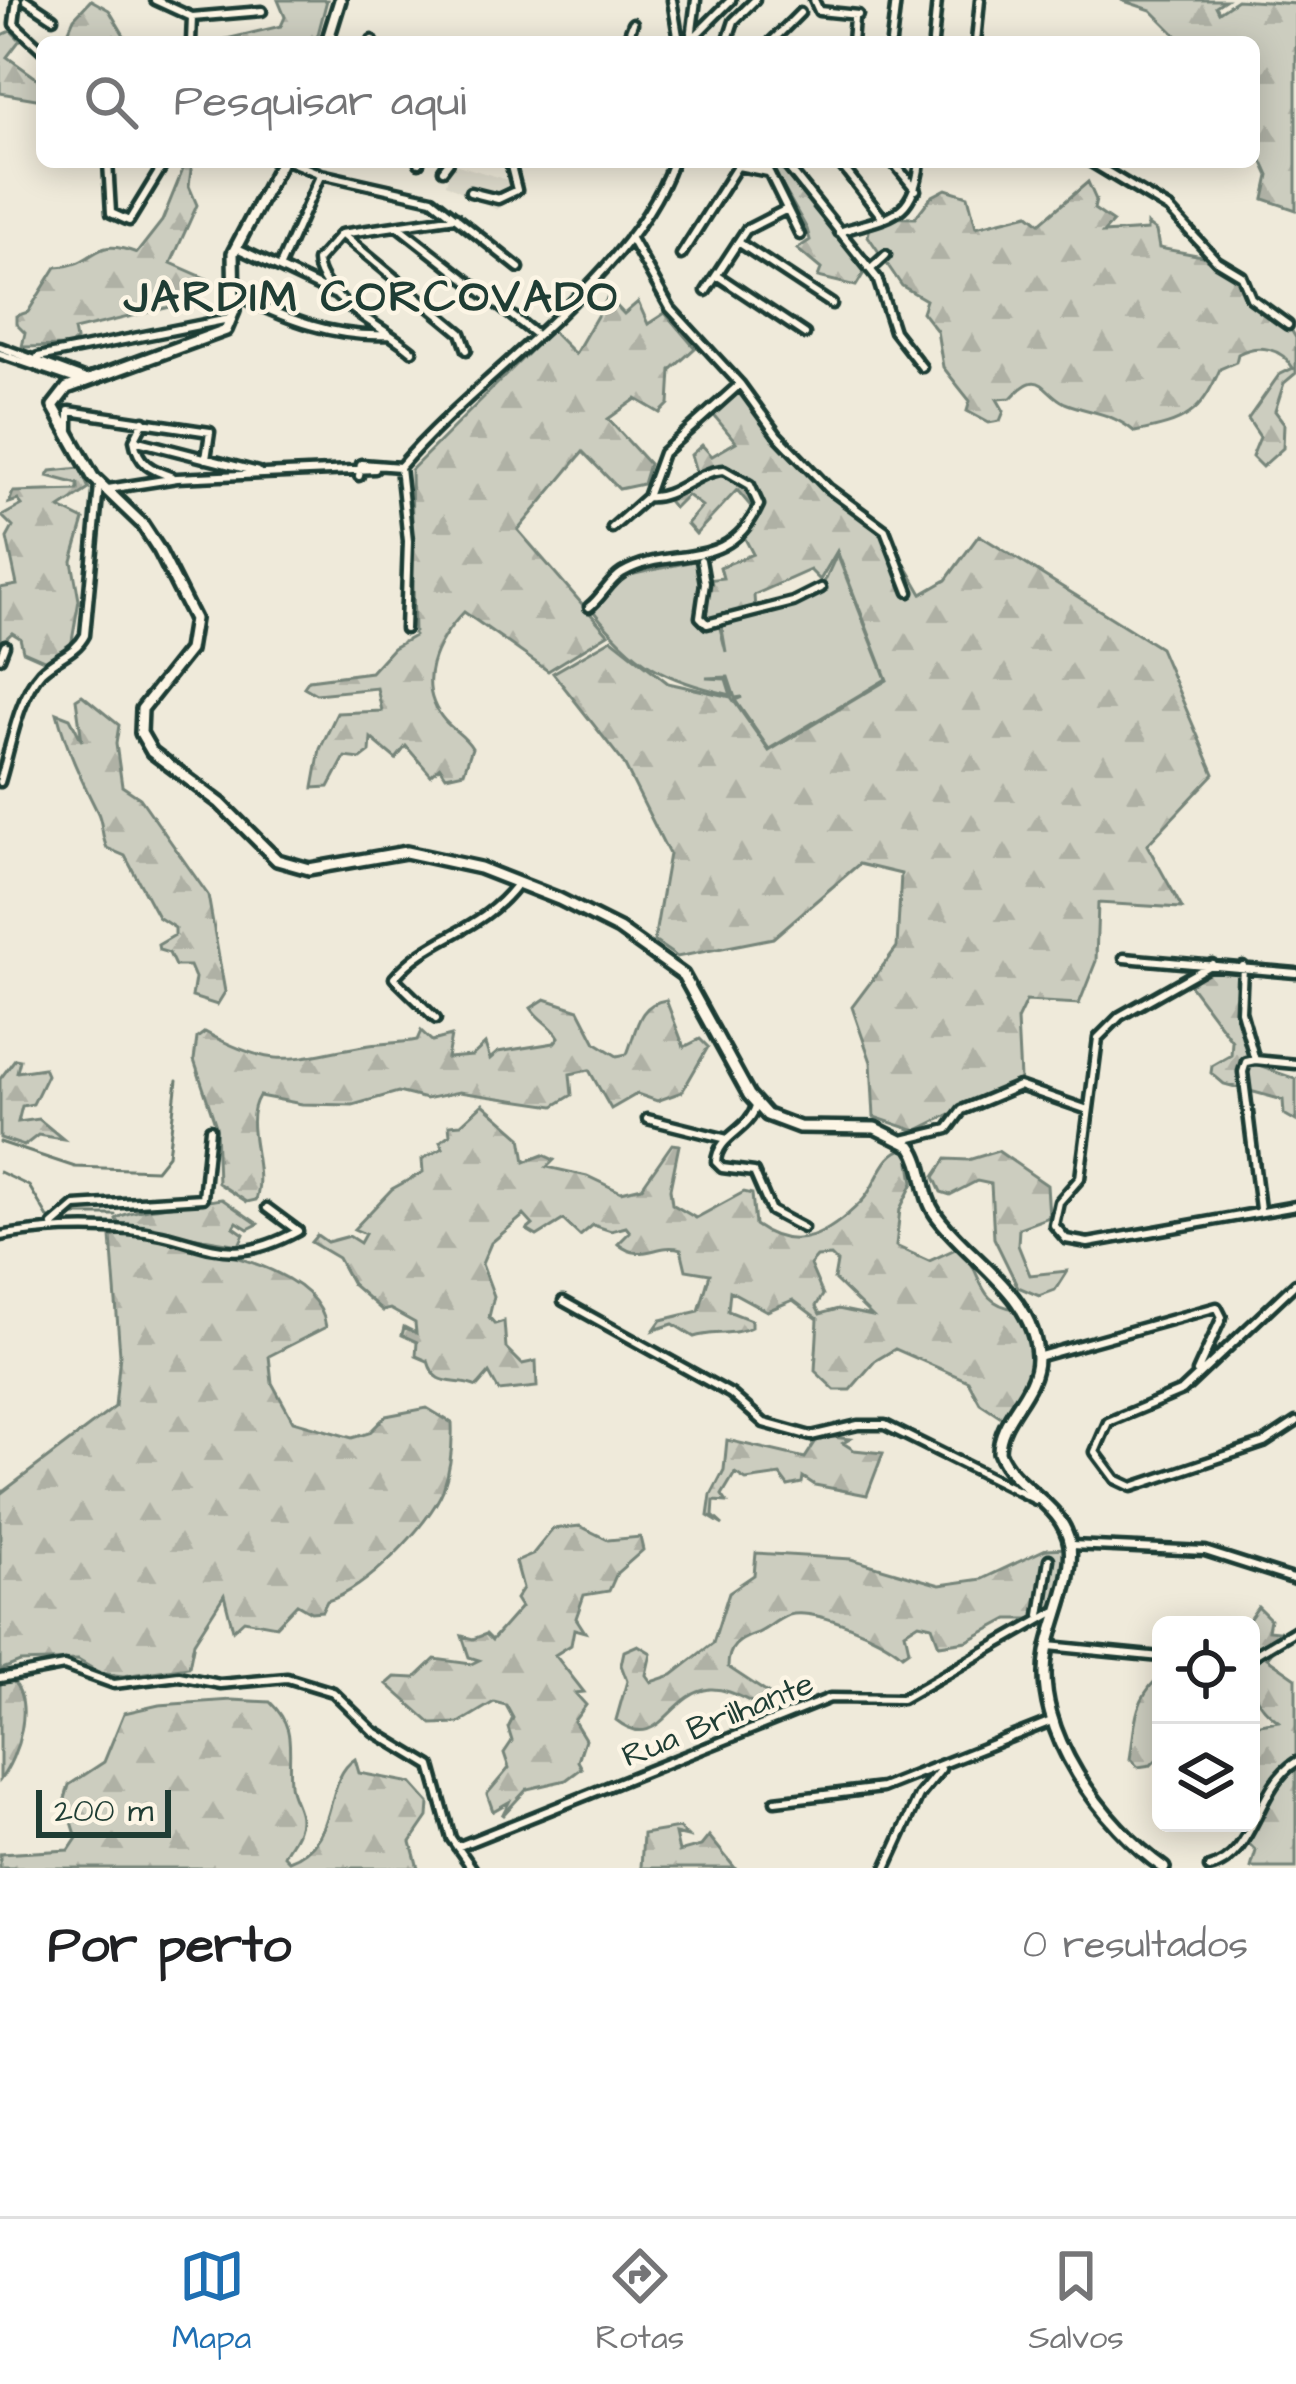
<!DOCTYPE html>
<html lang="pt">
<style>
body{margin:0;font-family:"Architects Daughter",sans-serif;background:#f2f2f2;color:#202124}
.controls{position:absolute;right:36px;bottom:36px;display:grid;overflow:hidden;border-radius:18px;box-shadow:0 6px 30px #0003}
.controls button{width:108px;height:108px;display:grid;place-items:center;padding:0;border:0;border-bottom:3px solid #e0e0e0;background:#fff;color:#202124;font:60px sans-serif}
.scale{position:absolute;left:36px;bottom:30px;width:135px;box-sizing:border-box;padding-left:12px;border:6px solid #1f3d34;border-top:0;font-size:33px;line-height:42px;white-space:nowrap;color:#1f3d34;-webkit-text-stroke:9px #fcf5e5;paint-order:stroke}
.list{margin:0;padding:0;list-style:none}
h2{display:flex;justify-content:space-between;align-items:center;height:156px;margin:0;padding:0 48px;font-size:51px}
h2 small{font-size:39px;font-weight:400;color:#757577}
.icon{flex:none;width:66px;height:66px;fill:none;stroke:currentColor;stroke-width:2;stroke-linecap:round;stroke-linejoin:round}
.map{position:relative;flex:none;width:1296px;height:1868px;overflow:hidden}
.search{position:absolute;background:#fff;box-shadow:0 6px 30px #0003;left:36px;right:36px;top:36px;height:132px;display:flex;align-items:center;gap:30px;box-sizing:border-box;padding:0 42px;border-radius:18px;color:#757577;font-size:45px}
.sheet{height:348px;background:#fff}
nav{display:flex;justify-content:space-around;align-items:center;box-sizing:border-box;height:168px;border-top:3px solid #e0e0e0;background:#fff;font-size:33px;color:#757577}
nav a{display:grid;justify-items:center;gap:6px}
nav .on{color:#1f6fb2}
.map>svg:first-child{display:block}
.built{fill:#dedbcc}
.green{fill:#cccdbf;stroke:#76857a;stroke-width:3}
.forest{fill:url(#forest-firs);stroke:#76857a;stroke-width:3;fill-rule:evenodd}
.lines{fill:none;stroke-linecap:round;stroke-linejoin:round}
.stream{stroke:#6c7d71;stroke-width:3}
.minor-casing{stroke:#1f3d34;stroke-width:15}
.major-casing{stroke:#1f3d34;stroke-width:18}
.minor{stroke:#fcf5e5;stroke-width:6}
.major{stroke:#fcf5e5;stroke-width:9}
.labels{text-anchor:middle;stroke-width:9;stroke-linejoin:round;paint-order:stroke}
.street-label{font-size:33px;fill:#1f3d34;stroke:#fcf5e5}
.district-label{font-size:45px;font-weight:bold;letter-spacing:3px;fill:#1f3d34;stroke:#fcf5e5}
</style>
<div class="map">
<svg width="1296" height="1868" viewBox="0 0 1296 1868">
<defs>
<pattern id="forest-firs" width="22" height="20" patternUnits="userSpaceOnUse" patternTransform="scale(3)"><rect width="22" height="20" fill="#cccdbf"/><path d="M5 1l3.5 6h-7zM16 11l3.5 6h-7z" fill="#afb1a5"/></pattern>
</defs>
<rect width="100%" height="100%" fill="#efeada"/>
<filter id="ink" filterUnits="userSpaceOnUse"><feTurbulence type="fractalNoise" baseFrequency=".00833" numOctaves="2"/><feDisplacementMap in="SourceGraphic" scale="24" xChannelSelector="R" yChannelSelector="G"/><feConvolveMatrix kernelMatrix="1 2 1 2 8 2 1 2 1" color-interpolation-filters="sRGB"/></filter>
<g filter="url(#ink)">
<path class="built" d="M 451,163 L 525,185 L 497,210 L 446,184 Z"/>
<path class="green" d="M 837,554 L 886,679 L 769,749 L 735,700 L 742,697 L 735,698 L 728,677 L 706,678 L 726,679 L 731,695 C 664,680 634,664 591,608 L 621,577 L 698,560 C 702,580 694,607 701,624 L 719,624 L 726,652 L 721,623 L 821,589 Z"/>
<path class="forest" d="M 91,0 L 109,10 L 128,42 L 64,42 L 74,18 Z
M 278,0 L 327,0 L 316,42 L 214,42 L 281,26 L 285,17 Z
M 1121,0 L 1225,0 L 1216,6 L 1219,12 L 1237,0 L 1296,4 L 1296,210 L 1264,199 L 1269,176 L 1261,158 L 1256,164 L 1252,162 L 1254,42 L 1180,39 L 1151,10 Z
M 11,31 L 20,40 L 7,57 L 42,82 L 42,100 L 0,93 L 0,36 Z
M 186,162 L 192,162 L 189,186 L 197,205 L 171,263 L 207,279 L 205,290 L 192,292 L 183,304 L 74,330 L 76,340 L 70,346 L 22,347 L 25,333 L 16,324 L 16,316 L 28,312 L 56,267 C 101,264 90,235 137,253 L 162,221 Z
M 769,162 L 779,162 L 865,271 L 856,286 L 818,277 L 821,269 L 797,249 L 810,240 L 807,229 Z
M 1088,182 L 1096,200 L 1094,209 L 1113,222 L 1103,233 L 1147,230 L 1147,224 L 1156,231 L 1159,248 L 1213,258 L 1242,276 L 1250,295 L 1284,318 L 1296,338 L 1296,373 L 1284,383 L 1275,411 L 1284,423 L 1283,448 L 1262,467 L 1252,457 L 1260,437 L 1248,419 L 1279,375 L 1293,368 C 1282,348 1258,343 1238,354 L 1236,362 L 1220,369 C 1200,415 1186,422 1135,432 C 1112,412 1090,413 1065,403 C 1042,392 1041,365 1011,398 L 997,399 L 1004,411 L 1000,421 L 989,423 L 967,411 L 970,401 L 943,367 L 937,331 L 922,312 L 926,300 L 902,286 L 868,236 L 872,217 L 915,218 L 931,197 L 946,189 L 968,196 L 976,227 L 1029,214 L 1040,223 Z
M 608,297 L 624,314 L 638,302 L 648,324 L 665,313 L 695,348 L 671,370 L 669,404 L 660,413 L 636,399 L 608,419 L 649,464 L 643,484 L 619,489 L 583,452 L 518,530 L 608,634 L 548,671 L 464,612 C 435,642 414,685 445,721 C 454,731 465,736 472,748 L 464,772 L 446,776 L 440,767 L 431,775 L 406,746 L 396,759 L 371,738 L 370,752 L 361,759 L 345,757 L 329,787 L 313,788 L 320,749 L 337,713 L 382,711 L 377,688 L 316,694 L 304,687 L 309,680 L 371,672 L 393,648 L 414,636 L 411,470 L 551,330 L 575,354 Z
M 739,386 L 775,440 L 828,493 L 879,527 L 910,594 L 896,549 L 922,594 L 946,580 L 979,535 L 1160,648 L 1214,774 L 1147,845 L 1182,908 L 1098,903 L 1096,961 L 1079,1004 L 1026,1001 L 1017,1020 L 1020,1079 L 916,1131 L 874,1117 L 871,1062 L 852,1007 L 897,947 L 901,874 L 859,864 L 773,938 L 677,957 L 654,941 L 669,854 L 623,762 L 553,673 L 612,639 L 668,683 L 731,697 L 769,751 L 887,680 L 837,551 L 820,580 L 810,570 L 754,595 L 755,610 L 707,622 L 702,614 L 706,580 L 723,578 L 720,567 L 753,554 L 741,531 L 762,508 C 752,472 730,466 696,472 L 691,455 L 702,445 L 712,456 L 736,442 L 711,412 Z
M 80,468 L 89,489 L 60,508 L 84,520 L 72,561 L 79,600 L 71,647 L 46,661 L 23,651 L 20,638 L 12,633 L 0,644 L 0,588 L 17,585 L 7,538 L 13,527 L 2,516 L 22,505 L 18,500 L 9,503 L 13,492 L 78,490 L 78,484 L 48,476 L 51,471 Z
M 725,472 L 748,486 L 757,504 L 753,509 L 737,490 L 696,534 L 687,524 L 702,506 L 687,495 L 674,508 L 666,498 L 712,473 Z
M 82,695 L 119,725 L 116,744 L 122,786 L 140,798 L 208,895 L 225,992 L 217,1005 L 192,997 L 195,978 L 190,966 L 175,966 L 169,953 L 159,950 L 158,945 L 175,935 L 175,928 L 158,917 L 125,856 L 107,848 C 101,836 103,822 97,811 C 82,781 66,748 57,713 L 70,718 L 82,741 L 76,699 Z
M 1213,966 L 1239,969 L 1237,1012 L 1253,1064 L 1296,1079 L 1296,1121 L 1284,1114 L 1283,1100 L 1224,1084 L 1211,1073 L 1212,1066 L 1231,1055 L 1232,1041 L 1190,985 Z
M 545,999 L 579,1010 L 596,1043 L 617,1056 L 627,1054 C 637,1030 637,1004 666,1000 L 684,1047 L 700,1039 L 708,1047 L 682,1092 L 657,1101 L 637,1094 L 611,1109 L 589,1070 L 570,1074 L 572,1095 L 554,1106 L 459,1092 L 426,1099 L 398,1092 L 353,1105 L 302,1104 L 259,1096 C 241,1125 267,1166 256,1200 L 247,1202 L 218,1183 L 216,1126 L 194,1060 L 197,1038 L 205,1032 C 280,1073 292,1057 370,1045 C 386,1043 401,1043 417,1040 L 421,1031 L 432,1041 L 451,1036 L 447,1058 L 472,1056 L 485,1044 L 490,1059 L 498,1052 L 554,1043 L 559,1037 C 551,1024 539,1021 531,1008 Z
M 15,1059 L 20,1060 L 17,1072 L 44,1068 L 47,1075 L 33,1104 L 22,1106 L 18,1122 L 39,1119 L 63,1139 L 38,1135 L 24,1146 L 0,1138 L 0,1079 Z
M 483,1104 L 521,1137 L 525,1162 L 543,1155 L 554,1160 L 547,1167 L 587,1176 L 621,1192 L 642,1187 L 672,1144 L 679,1145 L 670,1189 L 672,1204 L 696,1218 L 744,1192 L 752,1194 L 755,1225 C 797,1255 830,1233 861,1202 C 878,1186 881,1151 908,1148 L 913,1183 L 900,1209 L 896,1246 L 929,1261 L 960,1247 C 984,1272 975,1304 1016,1309 L 1037,1355 L 1023,1396 L 1003,1418 L 980,1403 L 968,1381 L 895,1349 L 875,1361 L 850,1390 L 835,1390 L 815,1371 L 818,1319 L 793,1300 L 767,1311 L 730,1291 L 728,1311 L 751,1320 L 751,1327 C 735,1336 712,1331 694,1337 L 673,1324 L 654,1330 L 661,1320 L 699,1311 L 710,1274 L 686,1270 L 681,1249 C 656,1242 643,1264 618,1244 L 630,1232 L 626,1227 L 611,1231 L 593,1225 L 580,1236 L 563,1220 L 537,1236 L 527,1230 L 533,1225 L 524,1215 L 491,1243 L 482,1264 L 494,1296 L 489,1317 L 495,1324 L 504,1321 L 506,1348 L 522,1364 L 536,1361 L 537,1387 L 499,1391 L 489,1373 L 477,1387 C 456,1377 436,1390 428,1361 L 416,1356 L 417,1342 L 402,1335 L 404,1327 L 416,1333 L 415,1323 L 390,1309 L 383,1311 L 352,1284 L 338,1258 L 311,1242 L 317,1235 L 327,1242 L 349,1236 L 360,1243 L 365,1234 L 354,1229 L 392,1189 L 423,1172 L 422,1159 L 443,1148 L 440,1142 L 450,1134 L 449,1125 L 461,1124 ZM 831,1256 L 837,1262 L 834,1279 L 872,1316 L 838,1309 L 820,1314 L 816,1306 L 823,1295 L 810,1265 L 817,1257 Z
M 998,1151 L 1047,1185 L 1049,1217 L 1019,1228 L 1018,1245 L 1030,1275 L 1067,1271 L 1055,1290 L 1039,1296 L 1018,1287 L 994,1238 L 991,1184 L 977,1181 L 950,1195 L 941,1192 L 934,1177 L 946,1159 L 968,1160 Z
M 222,1199 L 258,1224 L 248,1229 L 237,1222 L 234,1227 L 244,1234 L 239,1245 L 119,1225 L 116,1219 C 129,1208 199,1203 222,1199 Z
M 128,1233 C 181,1245 318,1261 326,1327 L 269,1356 L 272,1383 L 293,1421 L 352,1438 L 369,1433 L 386,1416 L 427,1408 L 452,1423 C 453,1447 451,1467 443,1490 C 429,1525 364,1592 327,1601 L 322,1611 L 311,1612 L 297,1604 L 276,1626 L 244,1620 L 233,1630 L 224,1595 L 194,1642 L 189,1667 L 123,1676 L 100,1673 L 78,1660 L 20,1662 L 0,1670 L 0,1494 L 115,1407 L 120,1354 L 111,1237 Z
M 832,1437 L 850,1439 L 843,1443 L 854,1450 L 883,1453 L 867,1495 L 815,1485 L 803,1477 L 802,1483 L 788,1486 L 780,1475 L 746,1480 L 735,1473 L 722,1495 L 727,1502 L 714,1501 L 713,1516 L 723,1525 L 708,1516 L 711,1495 L 724,1470 L 727,1440 L 805,1458 L 816,1441 Z
M 580,1526 L 608,1540 L 640,1537 L 643,1550 L 617,1573 L 609,1591 L 584,1595 L 576,1618 L 585,1632 L 574,1629 L 571,1645 L 555,1655 L 584,1692 L 575,1693 L 586,1705 L 574,1721 L 585,1739 L 578,1761 L 582,1768 L 566,1780 L 527,1789 L 502,1816 L 509,1802 L 493,1811 L 487,1794 L 509,1768 L 504,1753 L 512,1741 L 508,1728 L 513,1718 L 506,1705 L 494,1702 L 459,1723 L 432,1724 L 387,1684 L 395,1677 L 415,1678 L 435,1659 L 471,1664 L 479,1660 L 469,1657 L 462,1636 L 473,1639 L 486,1634 L 492,1640 L 521,1607 L 516,1599 L 523,1588 L 516,1562 L 532,1555 L 553,1529 Z
M 1068,1548 L 1075,1581 L 1069,1580 L 1052,1610 L 1046,1607 L 1033,1619 L 1008,1619 L 967,1641 L 939,1645 L 932,1626 L 919,1623 L 905,1632 L 909,1650 L 902,1655 C 883,1637 815,1608 789,1615 C 776,1619 767,1630 755,1634 C 738,1640 728,1647 728,1667 L 769,1694 L 763,1707 C 746,1701 730,1688 710,1689 C 668,1693 660,1755 616,1720 L 627,1681 L 621,1665 L 624,1651 L 638,1645 L 651,1653 L 646,1675 L 651,1682 L 672,1675 L 713,1643 L 729,1592 L 754,1575 L 756,1553 L 851,1559 L 940,1585 L 982,1579 L 1046,1549 Z
M 1258,1607 L 1270,1619 L 1268,1630 L 1287,1632 L 1267,1658 L 1296,1678 L 1296,1868 L 1251,1868 L 1256,1851 L 1242,1837 L 1244,1823 L 1251,1823 L 1251,1732 L 1260,1724 L 1278,1721 C 1241,1694 1251,1669 1251,1625 L 1245,1625 Z
M 12,1680 C 35,1704 18,1756 0,1780 L 0,1681 Z
M 1156,1680 L 1161,1682 L 1161,1755 L 1151,1765 L 1138,1767 L 1130,1759 C 1135,1730 1133,1702 1156,1680 Z
M 232,1700 L 270,1702 C 298,1729 287,1749 290,1784 C 291,1800 305,1811 298,1830 C 295,1840 288,1846 284,1856 L 289,1861 C 341,1843 322,1780 355,1759 L 359,1773 L 411,1783 L 429,1803 L 428,1817 L 411,1842 L 418,1868 L 0,1868 L 0,1854 L 69,1850 L 77,1838 L 65,1799 L 69,1785 L 104,1762 L 124,1713 L 159,1705 Z
M 679,1828 L 688,1837 L 675,1834 L 679,1852 L 701,1846 L 709,1836 L 735,1868 L 641,1868 L 643,1834 Z"/>
<g class="lines">
<path class="stream" d="M 0,1142 L 75,1167 L 156,1170 L 168,1155 L 177,1080
M 0,1172 L 29,1186 L 50,1221
M 69,1215 L 115,1215"/>
<defs>
<path id="minor" d="M 17,0 L 14,24 L 42,50
M 26,0 L 53,18
M 155,0 L 192,17
M 672,0 L 679,42
M 814,0 L 819,11 L 858,15
M 192,17 L 262,11
M 691,38 L 696,0
M 372,40 L 373,42
M 691,40 L 731,0
M 191,42 L 192,17
M 626,42 L 633,23
M 727,42 L 734,21 L 755,0
M 771,42 L 800,13
M 852,42 L 854,18
M 891,42 L 896,0
M 933,42 L 937,0
M 976,42 L 980,0
M 108,162 L 111,213 L 129,221 L 165,162
M 291,162 L 321,174 L 432,199 L 519,268
M 419,162 L 419,163
M 764,162 L 800,235
M 784,162 L 877,278 L 894,331 L 922,367
M 839,162 L 882,217
M 893,162 L 916,190
M 1091,162 L 1169,209 L 1217,261 L 1242,276 L 1251,298 L 1288,325
M 738,166 L 768,172
M 443,170 L 449,162
M 470,192 L 498,199 L 517,190 L 510,162
M 400,228 L 534,333
M 839,232 C 889,216 913,220 920,162
M 344,236 L 461,333 L 467,350
M 630,237 L 670,308 L 740,384 L 777,435 L 828,488 L 885,530 L 909,592
M 738,242 L 832,304
M 237,248 L 334,294
M 681,255 L 740,162
M 280,266 L 321,174
M 871,269 L 886,255
M 718,276 L 805,334
M 706,291 L 746,230 L 787,209
M 236,295 C 287,319 332,338 389,335
M 0,347 L 86,379
M 412,351 C 387,329 318,297 317,261 L 341,234 L 456,217
M 0,354 L 82,382
M 38,357 L 229,319
M 144,421 L 134,440 C 138,464 151,470 173,477
M 69,429 L 69,411 L 210,432 L 206,459
M 134,440 L 258,472
M 400,467 L 408,541 L 405,629
M 359,476 L 361,464 L 400,467 C 480,373 632,278 673,162
M 108,489 L 177,478 L 375,469
M 647,497 L 663,453 L 740,384
M 612,528 L 647,497
M 701,560 L 705,583 L 700,617 L 707,624 L 793,602 L 821,588
M 589,607 C 602,597 609,581 622,573 C 670,544 727,575 759,505 L 750,485 L 724,470 C 696,471 674,500 647,497
M 0,658 L 5,645
M 0,782 C 10,750 18,697 41,672 C 56,657 75,654 85,635 L 99,485
M 1124,958 L 1296,973
M 1212,964 L 1120,1016 L 1098,1038 L 1080,1178 L 1059,1202 L 1054,1225 L 1066,1239 L 1088,1243 L 1296,1206
M 1243,966 L 1241,1011 L 1255,1060
M 436,1019 L 394,978 C 431,934 478,935 517,884
M 1255,1060 L 1246,1062 L 1243,1072 L 1260,1209
M 1255,1060 L 1296,1064
M 756,1106 C 748,1132 718,1135 716,1162 L 722,1168 L 754,1172 L 771,1211 L 803,1228
M 647,1119 L 727,1139
M 903,1140 L 948,1129 L 962,1110 L 1019,1086 L 1088,1110
M 53,1225 L 75,1206 L 203,1198 L 210,1129
M 0,1236 C 45,1228 83,1227 129,1230 C 204,1236 221,1273 298,1231 L 267,1208
M 1296,1283 L 1182,1391 L 1108,1422 L 1095,1452 L 1115,1479 L 1132,1487 L 1264,1443 L 1296,1422
M 563,1301 L 731,1394 L 764,1423 L 811,1436 L 858,1425 L 885,1425 L 1036,1500
M 1037,1357 L 1217,1307 L 1222,1317 L 1197,1372
M 1071,1545 L 1205,1551 L 1296,1580
M 1040,1615 L 1049,1559
M 1049,1646 L 1161,1657
M 1251,1657 L 1296,1630
M 0,1678 L 64,1666 L 114,1684 L 179,1676 L 220,1684 L 287,1678 L 333,1692 L 373,1731 L 431,1766 L 451,1838 L 472,1868
M 775,1801 L 882,1788 L 1054,1720
M 457,1847 L 830,1698 L 902,1699 L 1054,1612
M 886,1868 L 919,1796 L 941,1769
M 1209,1868 C 1255,1857 1256,1787 1296,1762"/>
<path id="major" d="M 327,42 L 340,0
M 281,162 L 233,253 L 234,311 L 226,330 L 67,388 L 53,406 L 93,477 L 142,524 L 159,550 L 194,619 L 189,650 L 142,709 L 141,733 L 152,752 L 220,803 L 277,860 L 309,869 L 406,852 L 480,868 L 559,899 L 619,929 L 683,975 L 749,1095 L 767,1115 L 799,1127 L 875,1128 L 911,1146 C 926,1167 921,1194 936,1215 C 968,1260 1036,1295 1037,1358 C 1037,1394 999,1417 999,1452 C 1013,1489 1063,1502 1070,1545 C 1074,1578 1053,1619 1047,1652 C 1032,1731 1104,1826 1164,1868"/>
</defs>
<use href="#minor" class="minor-casing"/>
<use href="#major" class="major-casing"/>
<use href="#minor" class="minor"/>
<use href="#major" class="major"/>
</g>
</g>
<g class="labels">
<g class="street-label">
<text transform="translate(717 1718) rotate(-22)" y="12">Rua Brilhante</text>
</g>
<g class="district-label">
<text x="372" y="311">JARDIM CORCOVADO</text>
</g>
</g>
</svg>
<div class="controls">
<button><svg class="icon" aria-label="locate" viewBox="0 0 24 24"><circle cx="12" cy="12" r="6"/><path d="M12 2v4M12 18v4M2 12h4M18 12h4"/></svg></button>
<button><svg class="icon" aria-label="layers" viewBox="0 0 24 24"><path d="M12 4l9 5-9 5-9-5zM3 14l9 5 9-5"/></svg></button>
</div>
<div class="scale">200 m</div>
<div class="search"><svg class="icon" aria-label="search" viewBox="0 0 24 24"><circle cx="10" cy="10" r="6"/><path d="M15 15l6 6"/></svg>Pesquisar aqui</div>
</div>
<section class="sheet">
<h2>Por perto<small>0 resultados</small></h2>
<ul class="list">
</ul>
</section>
<nav>
<a class="on"><svg class="icon" aria-label="map" viewBox="0 0 24 24"><path d="M3 6l6-2 6 2 6-2v14l-6 2-6-2-6 2zM9 4v14M15 6v14"/></svg>Mapa</a>
<a><svg class="icon" aria-label="directions" viewBox="0 0 24 24"><path d="M12 3l9 9-9 9-9-9zM9 14v-3h6M13 9l2 2-2 2"/></svg>Rotas</a>
<a><svg class="icon" aria-label="saved" viewBox="0 0 24 24"><path d="M7 4h10v16l-5-4-5 4z"/></svg>Salvos</a>
</nav>
